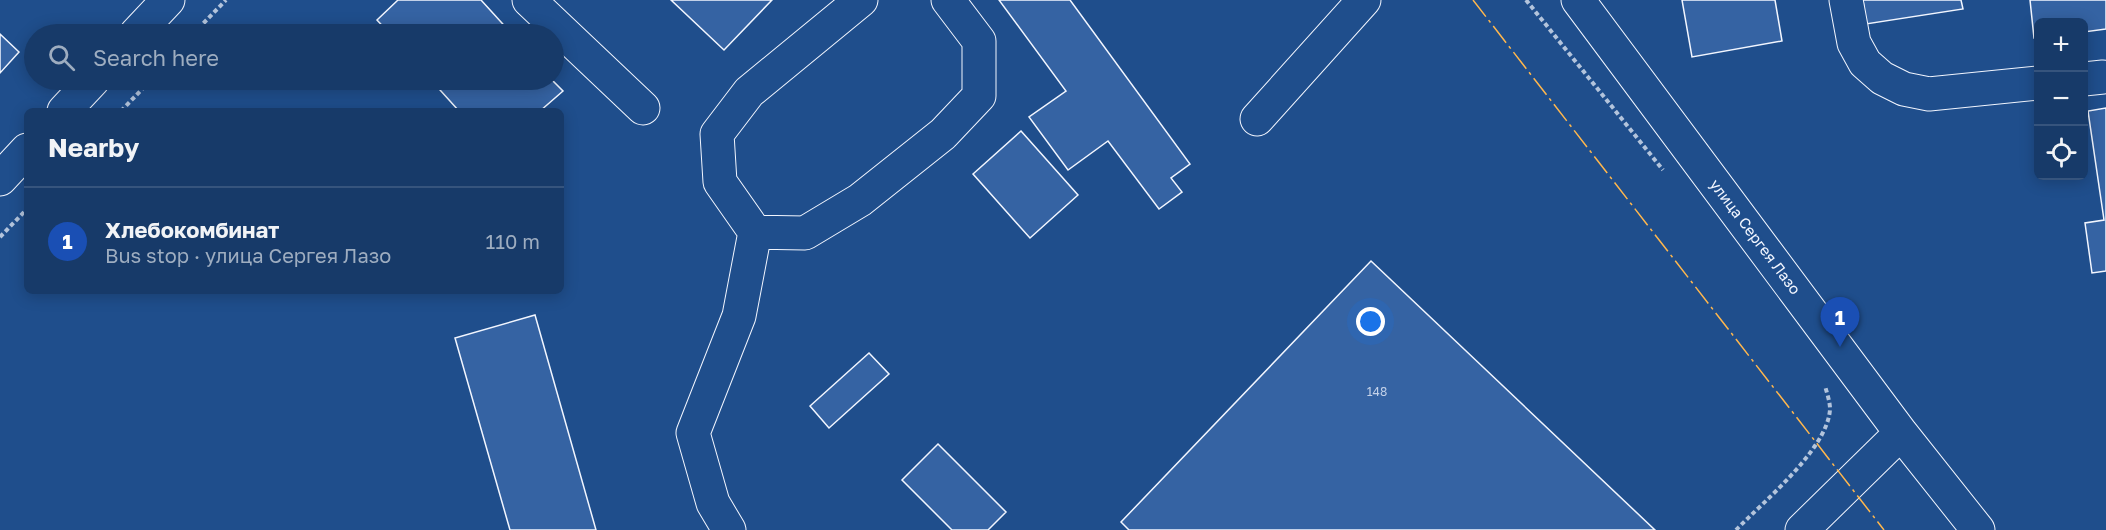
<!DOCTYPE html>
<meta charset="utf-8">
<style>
body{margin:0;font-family:"Golos Text",sans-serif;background:#20416f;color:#f1f3f6}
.controls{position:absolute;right:18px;top:18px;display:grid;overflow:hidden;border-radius:9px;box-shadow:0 3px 15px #0003}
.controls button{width:54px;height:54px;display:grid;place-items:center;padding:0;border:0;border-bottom:2px solid #36547d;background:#173a69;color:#f1f3f6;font:30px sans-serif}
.you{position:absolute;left:1371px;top:322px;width:21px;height:21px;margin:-15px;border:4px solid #fff;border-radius:50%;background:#1a73e8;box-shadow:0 0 0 9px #1a73e833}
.badge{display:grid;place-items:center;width:39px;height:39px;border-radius:50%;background:#ffb74d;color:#fff;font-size:20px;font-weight:700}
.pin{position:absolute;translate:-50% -50px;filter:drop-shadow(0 2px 3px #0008)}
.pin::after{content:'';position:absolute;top:32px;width:21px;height:18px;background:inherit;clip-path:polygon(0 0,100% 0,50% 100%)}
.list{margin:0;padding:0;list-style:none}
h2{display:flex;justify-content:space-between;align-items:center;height:78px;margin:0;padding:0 24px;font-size:26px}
h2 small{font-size:20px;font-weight:400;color:#9eadc0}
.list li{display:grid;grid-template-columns:39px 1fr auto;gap:18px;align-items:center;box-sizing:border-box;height:108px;padding:0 24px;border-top:2px solid #36547d}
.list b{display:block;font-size:22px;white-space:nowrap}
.list p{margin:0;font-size:20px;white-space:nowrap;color:#9eadc0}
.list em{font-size:20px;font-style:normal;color:#9eadc0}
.icon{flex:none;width:33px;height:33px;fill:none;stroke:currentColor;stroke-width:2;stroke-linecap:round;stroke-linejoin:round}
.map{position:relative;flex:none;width:2106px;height:530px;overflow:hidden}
.search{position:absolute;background:#173a69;box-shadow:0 3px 15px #0003;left:24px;top:24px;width:540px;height:66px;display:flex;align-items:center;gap:15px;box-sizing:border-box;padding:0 21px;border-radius:33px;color:#9eadc0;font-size:22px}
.panel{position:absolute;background:#173a69;box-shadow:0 3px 15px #0003;left:24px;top:108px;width:540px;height:186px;border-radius:9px}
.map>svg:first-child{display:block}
.building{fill:#3563a3;stroke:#f2f6ff;stroke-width:1.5}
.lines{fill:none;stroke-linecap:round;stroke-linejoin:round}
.minor-casing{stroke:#f2f6ff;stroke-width:35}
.major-casing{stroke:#f2f6ff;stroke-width:35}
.path{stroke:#b3c4dc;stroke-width:4;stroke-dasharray:4.5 3;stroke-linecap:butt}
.minor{stroke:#1f4e8c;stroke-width:33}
.major{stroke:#1f4e8c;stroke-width:33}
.power{stroke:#ffb74d;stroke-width:1.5;stroke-dasharray:21 4.5 3 4.5;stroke-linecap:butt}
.labels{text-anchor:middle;stroke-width:4.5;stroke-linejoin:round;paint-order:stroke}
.number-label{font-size:12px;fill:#c3d1e8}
.street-label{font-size:15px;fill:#f2f6ff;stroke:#1f4e8c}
</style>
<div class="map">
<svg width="2106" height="530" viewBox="0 0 2106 530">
<rect width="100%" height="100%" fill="#1f4e8c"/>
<path class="building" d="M 398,0 L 481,0 L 512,34 L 390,34 L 377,20 Z
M 671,0 L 772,0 L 724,50 Z
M 999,0 L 1070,0 L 1190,164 L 1171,178 L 1182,192 L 1159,209 L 1108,141 L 1068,170 L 1029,117 L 1066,91 Z
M 1682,0 L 1775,0 L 1782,41 L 1692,57 Z
M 1863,0 L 1961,0 L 1963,9 L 1866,24 Z
M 2030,0 L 2106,0 L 2106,29 L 2084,32 L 2084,22 L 2038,22 L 2038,38 L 2034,38 Z
M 0,34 L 19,52 L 0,73 Z
M 431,80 L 552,80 L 563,91 L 540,111 L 459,111 Z
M 2106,108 L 2106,271 L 2092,273 L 2085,223 L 2104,220 L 2088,111 Z
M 1021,131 L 1078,195 L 1030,238 L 973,174 Z
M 1371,261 L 1655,530 L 1129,530 L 1121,522 Z
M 535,315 L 596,530 L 510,530 L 455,338 Z
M 869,353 L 889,374 L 829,428 L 810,406 Z
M 938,444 L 1006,512 L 988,530 L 952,530 L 902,480 Z"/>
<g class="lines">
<defs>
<path id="minor" d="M 529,0 L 643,108
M 1578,0 L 1901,433 L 1978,530
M 1846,0 L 1854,43 L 1865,63 L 1882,78 L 1904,89 L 1929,94 L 2038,83
M 2084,79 L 2103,77
M 1257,119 L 1364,0
M 755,232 L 805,233 L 860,200 L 943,134 L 979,96 L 979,41 L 948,0
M 729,530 L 713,503 L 693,433 L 739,316 L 755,232 L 720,182 L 717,134 L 749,92 L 861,0
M 1802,530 L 1901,433"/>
<path id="major" d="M 136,34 L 168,0
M 64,111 L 93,80
M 0,179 L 27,150"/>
</defs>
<use href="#minor" class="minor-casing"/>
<use href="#major" class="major-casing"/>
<path class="path" d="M 1526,0 L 1663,170
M 193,34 L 226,0
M 121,111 L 151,80
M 0,237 L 27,209
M 1736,530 C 1763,502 1828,449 1830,409 C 1830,402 1827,393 1825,386"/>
<use href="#minor" class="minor"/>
<use href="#major" class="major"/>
<path class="power" d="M 1473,0 L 1884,530"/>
</g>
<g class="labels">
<g class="number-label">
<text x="1377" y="396">148</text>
</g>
<g class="street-label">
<text transform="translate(1755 237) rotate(53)" y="5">улица Сергея Лазо</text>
</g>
</g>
</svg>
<div class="controls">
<button>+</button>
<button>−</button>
<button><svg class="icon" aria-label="locate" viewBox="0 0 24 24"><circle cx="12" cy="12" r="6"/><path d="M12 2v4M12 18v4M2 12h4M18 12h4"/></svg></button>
</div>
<div class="you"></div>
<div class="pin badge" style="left:1840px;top:347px;background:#1a4fb4">1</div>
<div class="search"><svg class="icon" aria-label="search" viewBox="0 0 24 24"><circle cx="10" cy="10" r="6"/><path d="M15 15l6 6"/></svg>Search here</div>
<section class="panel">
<h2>Nearby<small></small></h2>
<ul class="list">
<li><span class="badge" style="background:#1a4fb4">1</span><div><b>Хлебокомбинат</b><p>Bus stop · улица Сергея Лазо</p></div><em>110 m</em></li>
</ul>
</section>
</div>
